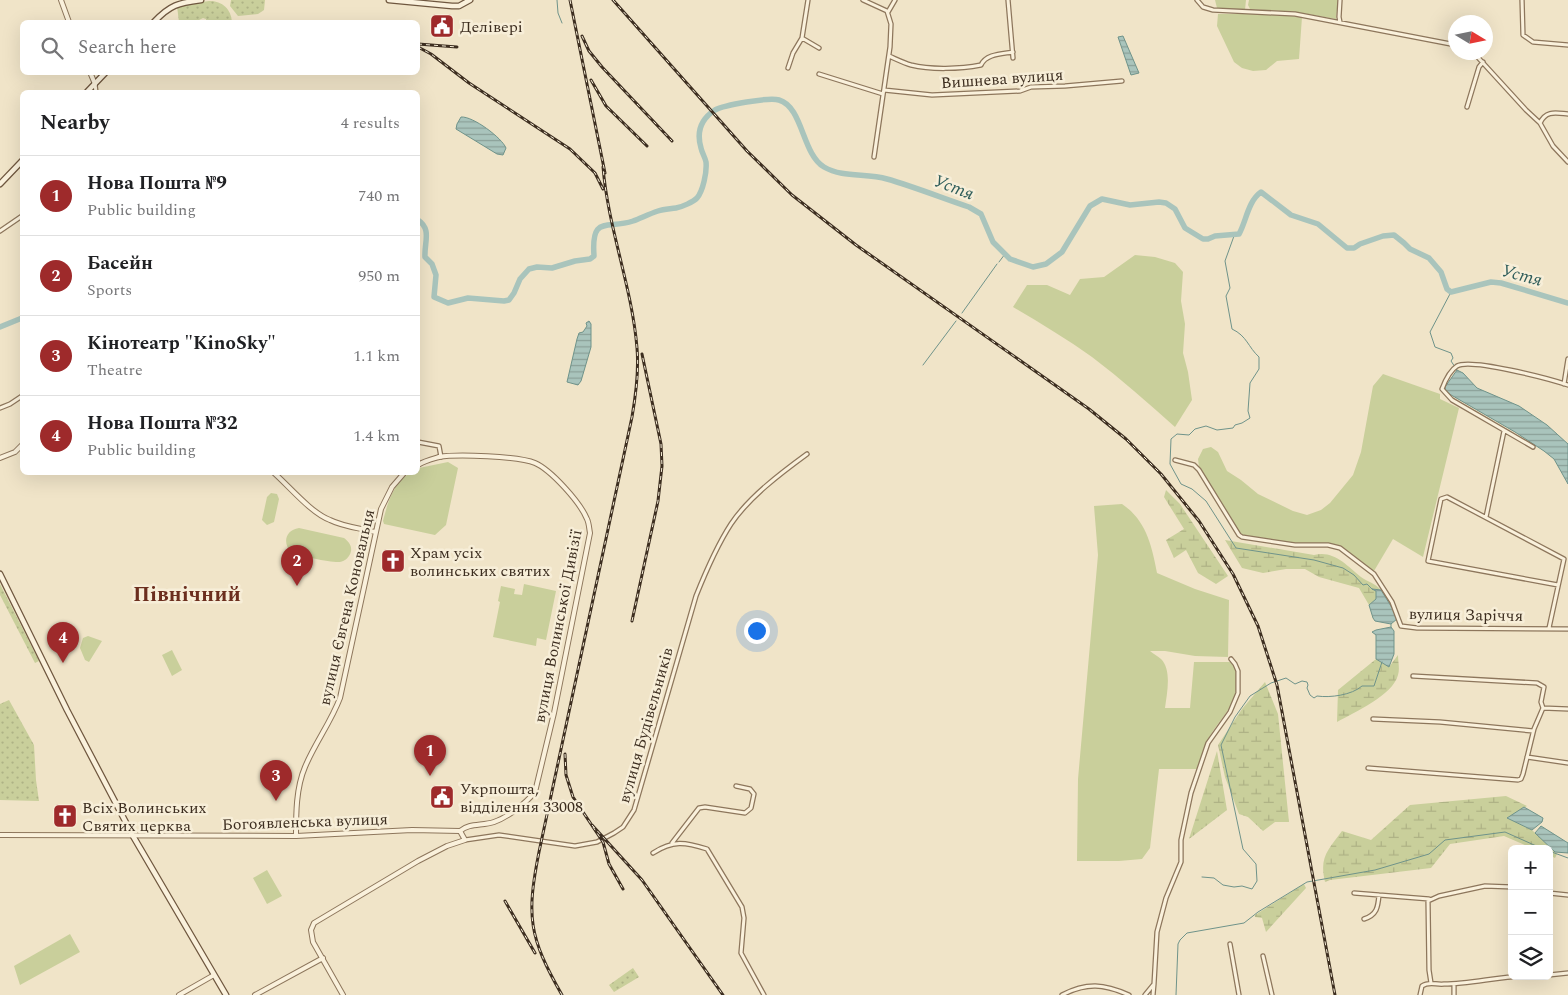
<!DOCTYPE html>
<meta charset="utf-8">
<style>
body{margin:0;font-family:Spectral,serif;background:#f6f6f6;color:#202124}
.controls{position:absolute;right:15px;bottom:15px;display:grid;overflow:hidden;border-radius:8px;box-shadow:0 5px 20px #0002}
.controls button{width:45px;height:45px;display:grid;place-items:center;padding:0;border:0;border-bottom:1px solid #e0e0e0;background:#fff;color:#202124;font:25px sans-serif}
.compass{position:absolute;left:1448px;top:15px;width:45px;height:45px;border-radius:50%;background:#fff;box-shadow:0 5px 20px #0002;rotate:100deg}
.you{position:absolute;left:756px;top:630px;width:18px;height:18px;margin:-12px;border:4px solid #fff;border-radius:50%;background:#1a73e8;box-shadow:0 0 0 8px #1a73e833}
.badge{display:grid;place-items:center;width:32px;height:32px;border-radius:50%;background:#9e2a2b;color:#fff;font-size:16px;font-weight:700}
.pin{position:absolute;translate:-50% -41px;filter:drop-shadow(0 1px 2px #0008)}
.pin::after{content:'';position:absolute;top:26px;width:18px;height:15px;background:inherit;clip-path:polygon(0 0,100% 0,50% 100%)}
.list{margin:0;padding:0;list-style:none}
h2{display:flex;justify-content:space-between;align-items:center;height:65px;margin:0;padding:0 20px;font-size:21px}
h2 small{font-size:16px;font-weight:400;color:#757577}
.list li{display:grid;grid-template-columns:32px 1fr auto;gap:15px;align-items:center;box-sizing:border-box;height:80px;padding:0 20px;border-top:1px solid #e0e0e0}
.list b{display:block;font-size:19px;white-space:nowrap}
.list p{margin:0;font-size:16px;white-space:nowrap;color:#757577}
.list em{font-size:16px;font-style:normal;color:#757577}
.icon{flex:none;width:28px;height:28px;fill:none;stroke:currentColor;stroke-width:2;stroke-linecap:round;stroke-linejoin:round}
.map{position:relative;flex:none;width:1568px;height:995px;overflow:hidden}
.search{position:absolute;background:#fff;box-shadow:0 5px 20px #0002;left:20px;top:20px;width:400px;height:55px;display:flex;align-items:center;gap:12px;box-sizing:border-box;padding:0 18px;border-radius:8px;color:#757577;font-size:19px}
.panel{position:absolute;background:#fff;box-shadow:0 5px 20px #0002;left:20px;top:90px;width:400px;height:385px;border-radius:8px}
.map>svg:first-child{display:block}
.grass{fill:url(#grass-dots)}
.wetland{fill:url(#wetland-marsh)}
.green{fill:#c9cf9b}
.water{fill:url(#water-rules);stroke:#6f938a}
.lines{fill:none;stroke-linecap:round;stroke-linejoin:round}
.stream{stroke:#6f938a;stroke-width:1}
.river{stroke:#a9c4bc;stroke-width:5.5}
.minor-casing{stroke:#8d765c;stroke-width:5.5}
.tertiary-casing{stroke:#8d765c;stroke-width:6}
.secondary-casing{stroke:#6f573f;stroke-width:7}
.minor{stroke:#faf1dc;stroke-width:3}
.tertiary{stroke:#faf1dc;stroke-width:4}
.secondary{stroke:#faf1dc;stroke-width:4.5}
.rail-casing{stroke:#3d2e20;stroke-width:3}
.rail{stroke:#f7eed8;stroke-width:1;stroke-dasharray:4;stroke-linecap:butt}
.labels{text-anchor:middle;stroke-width:5;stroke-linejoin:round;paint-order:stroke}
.poi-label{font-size:16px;fill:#3d2e20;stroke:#f7eed8;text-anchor:start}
.street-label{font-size:16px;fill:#3d2e20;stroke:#f7eed8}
.water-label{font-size:18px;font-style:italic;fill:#2f5d5a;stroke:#f7eed8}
.district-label{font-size:21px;font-weight:bold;fill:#6b2e1e;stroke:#f7eed8}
</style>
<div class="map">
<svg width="1568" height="995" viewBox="0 0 1568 995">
<defs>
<pattern id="grass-dots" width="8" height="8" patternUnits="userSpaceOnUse" patternTransform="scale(1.25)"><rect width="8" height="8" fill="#c9cf9b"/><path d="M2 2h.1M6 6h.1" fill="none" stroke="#aeb285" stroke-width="1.8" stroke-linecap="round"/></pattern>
<pattern id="wetland-marsh" width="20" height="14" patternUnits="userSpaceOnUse" patternTransform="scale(1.25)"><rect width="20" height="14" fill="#c9cf9b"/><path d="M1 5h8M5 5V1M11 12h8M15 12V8" fill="none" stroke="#aeb285"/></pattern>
<pattern id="water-rules" width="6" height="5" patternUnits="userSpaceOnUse" patternTransform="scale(1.25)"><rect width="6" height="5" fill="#a9c4bc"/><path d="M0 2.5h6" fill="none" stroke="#8ba098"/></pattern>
</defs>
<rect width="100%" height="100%" fill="#f0e4c8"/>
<path class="grass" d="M 231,0 L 265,0 L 264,10 L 258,14 L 238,16 L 230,6 Z
M 209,1 C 223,1 231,9 232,22 L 206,22 L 206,19 L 203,18 L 195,22 L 179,22 L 177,6 Z
M 0,584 L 39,661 L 35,663 L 0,595 Z
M 9,700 L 34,745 L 36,780 L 39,801 L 0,800 L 0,704 Z
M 633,968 L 639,977 L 614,992 L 609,985 Z"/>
<path class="wetland" d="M 1166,490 L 1180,504 L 1228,576 L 1216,584 L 1198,573 L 1186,550 L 1174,558 L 1166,540 L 1184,529 L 1164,497 Z
M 1225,540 L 1314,555 C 1334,550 1346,565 1361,577 C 1368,582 1375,583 1381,590 L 1373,589 L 1376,591 L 1376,599 L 1369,605 L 1359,588 L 1319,577 L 1305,569 L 1286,569 L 1263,573 L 1242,568 Z
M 1398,655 C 1398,661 1400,669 1398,675 C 1393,695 1355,712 1337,722 L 1338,690 L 1376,659 L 1389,667 Z
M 1265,682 L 1278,714 L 1289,822 L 1275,822 L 1263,831 L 1248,817 L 1239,814 L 1225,777 L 1218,745 L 1242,709 Z
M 1217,751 L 1227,810 L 1189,839 Z
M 1506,796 L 1527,806 L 1507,818 L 1532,830 L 1557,854 L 1555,858 L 1549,855 L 1549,849 L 1534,849 L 1504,836 L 1450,844 L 1431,868 L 1330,880 L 1325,882 C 1319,857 1328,850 1342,831 L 1371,840 L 1410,805 Z
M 1304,884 L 1306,888 L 1266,932 L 1262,918 L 1255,917 L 1255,915 Z"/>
<path class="green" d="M 1215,0 L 1246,0 L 1245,10 L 1220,9 L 1217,8 Z
M 1249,0 L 1338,0 L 1336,19 L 1296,12 L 1250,9 L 1248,5 Z
M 1218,14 L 1268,14 L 1302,17 L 1299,59 L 1277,61 L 1266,70 L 1253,71 L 1242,68 L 1234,62 L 1217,26 Z
M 1135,255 L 1155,257 L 1175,263 L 1183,272 L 1181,301 L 1185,324 L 1183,353 L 1188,372 L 1192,400 L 1175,427 C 1148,403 1121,379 1092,357 C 1067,339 1040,323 1013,307 L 1027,285 L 1047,285 L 1070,295 L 1080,279 L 1104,277 Z
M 1383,374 L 1440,394 L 1440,399 L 1459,408 L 1423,557 L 1393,539 L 1374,571 L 1341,547 L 1329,543 L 1295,543 L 1243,535 L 1240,533 L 1199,467 L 1198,459 L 1203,449 L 1211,447 L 1218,452 L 1227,471 L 1241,480 L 1258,494 L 1293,511 L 1307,515 L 1321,510 L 1330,503 L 1353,475 L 1361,452 L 1373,386 Z
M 448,462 L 458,468 L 446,525 L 435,535 L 384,524 L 383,521 C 387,505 396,472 418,472 L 418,469 L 419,468 Z
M 271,493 L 277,494 L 279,499 L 274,522 L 267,525 L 262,520 L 267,497 Z
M 1122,504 C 1146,520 1152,546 1157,573 L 1195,589 L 1229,600 L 1228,657 L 1195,656 L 1165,651 L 1150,651 C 1153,654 1158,656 1161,659 C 1172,670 1167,693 1165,708 L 1190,708 L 1194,662 L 1230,662 C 1235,667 1237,672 1237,680 C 1238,707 1217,720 1207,742 C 1203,751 1200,760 1197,769 L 1159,769 L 1150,848 L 1142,859 L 1119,861 L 1077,861 L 1078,779 L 1098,555 L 1094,506 Z
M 299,528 L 344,538 C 348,541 352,545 351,551 C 350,557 345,561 340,562 C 332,563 300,556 292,553 C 282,544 285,530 299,528 Z
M 524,584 L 556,591 L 546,640 L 537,638 L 536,646 L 493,637 L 500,602 L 498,601 L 501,586 L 515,589 L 514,594 L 522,595 Z
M 88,636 L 102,641 L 89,662 L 85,660 L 80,648 L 83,638 Z
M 172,650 L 182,670 L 172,676 L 162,655 Z
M 267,870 L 282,896 L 267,904 L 253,878 Z
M 70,934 L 80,952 L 20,985 L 14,966 Z"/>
<path class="water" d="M 1123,36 L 1139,73 L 1131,75 L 1118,37 Z
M 461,117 C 473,116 502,138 506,148 L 503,155 L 497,154 L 456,129 L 457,124 Z
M 589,321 L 591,324 L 591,347 L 581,381 L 578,385 L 567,382 L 577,339 L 579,333 L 583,332 L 587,326 L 586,323 Z
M 1457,370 L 1463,373 L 1477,388 L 1519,406 L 1547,425 L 1568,444 L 1568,484 L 1554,459 L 1544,451 L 1515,432 L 1446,392 L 1445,387 Z
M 1372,589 L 1381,590 L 1394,611 L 1397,619 L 1391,624 L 1375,621 L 1373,618 L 1369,605 L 1376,599 L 1376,591 Z
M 1391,627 L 1394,631 L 1394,654 L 1389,667 L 1376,659 L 1376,635 L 1372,632 L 1376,630 Z
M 1524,807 L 1543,818 L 1542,822 L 1532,830 L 1507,818 Z
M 1541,826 L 1568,843 L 1568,853 L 1555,852 L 1535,833 Z"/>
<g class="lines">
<path class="stream" d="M 557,0 L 558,13 L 562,23
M 1234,236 L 1225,261 L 1230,288 L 1226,296 L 1232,329 C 1247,336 1248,347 1259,357 L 1259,369 L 1250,383 L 1248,411 L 1250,418 L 1242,423 L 1235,425 L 1233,428 L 1217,430 L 1206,426 L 1195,429 L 1189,435 L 1177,434 L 1171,439 L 1170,464 L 1181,484 L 1192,489 L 1206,501 L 1236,548 L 1314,560 L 1343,568 L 1354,575 L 1363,585 L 1367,584 L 1372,589
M 999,262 L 1005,254
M 1451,292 L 1430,332 L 1435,347 L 1451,353 L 1453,358 L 1451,361 L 1457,370
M 962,313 L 997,264
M 923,365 L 956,321
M 1391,627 L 1391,624
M 1549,851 L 1568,858
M 1202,877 L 1214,878 L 1223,885 L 1234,887 L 1242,886 L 1252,889 L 1257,881 L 1256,864 L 1243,849 L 1221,745 L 1235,717 L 1250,696 L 1271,683 L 1286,678 L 1295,684 L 1302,681 L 1307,682 L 1308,685 L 1307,688 L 1310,695 L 1314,698 L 1317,696 C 1330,698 1352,695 1362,686 L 1374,686 L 1382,662
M 1176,995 L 1178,944 L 1180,940 L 1187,933 L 1244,923 L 1258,912 L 1307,882 L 1375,870 L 1429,854 L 1445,840 L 1505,832 L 1543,849"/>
<path class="river" d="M 418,220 C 432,229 424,243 425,257 L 432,264 L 436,275 L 434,297 L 448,303 L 468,298 L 504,301 L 509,300 L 514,293 L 520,279 L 529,269 L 537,267 L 552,268 L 575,261 L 590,259 L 594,256 C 591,214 607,230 633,221 C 641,218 649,214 658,211 C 664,209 670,209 676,208 C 682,207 693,202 697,198 C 703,191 707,172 706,162 C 705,157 702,153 701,148 C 696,131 701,119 715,110 C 724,105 769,97 779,100 C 803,107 802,154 824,167 C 843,178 866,173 887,179 C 915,187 942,198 969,207 L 981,214 L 993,242 L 1010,259 L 1033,267 L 1046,264 L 1062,252 L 1090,206 L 1102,199 L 1130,205 L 1159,202 L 1166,203 L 1175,209 L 1185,228 L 1203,239 L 1208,239 L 1215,236 L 1239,234 C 1246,222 1248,201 1261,192 L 1291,215 L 1318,224 L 1347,248 L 1354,248 L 1360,244 L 1383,236 L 1394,235 L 1404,243 L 1410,249 L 1429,258 L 1441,272 L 1447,289 L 1451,292 L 1491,282 L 1501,283 L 1568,303
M 0,327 L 22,318"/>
<defs>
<path id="minor" d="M 863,0 L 887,11 L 891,24 L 890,47 L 874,157
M 1008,0 L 1013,58
M 1197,0 L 1203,7 L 1213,10 L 1295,14 L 1456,45
M 1522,0 L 1523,35 L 1533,42 L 1568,45
M 888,12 L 895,0
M 1340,22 L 1339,17 L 1340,0
M 802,38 L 819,48
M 1473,52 L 1526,110 L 1540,123 L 1553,146 L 1568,162
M 889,56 C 896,59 904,63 911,65 C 931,70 960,69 981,65 C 986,54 1001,54 1013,52
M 788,68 L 793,53 L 802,38 L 808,0
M 819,74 L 883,94
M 95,84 L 96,92
M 884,90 L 932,95 L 1020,91 L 1031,87 L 1065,86 L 1122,81
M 1467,107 L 1479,67 L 1483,62
M 1540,123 C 1546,110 1556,113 1568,114
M 0,231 L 22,216
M 1564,384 L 1568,359
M 0,408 L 10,404 L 22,396
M 418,442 L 439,446 L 441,457
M 1533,447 L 1452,400 L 1442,389 C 1445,381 1449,371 1457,366 C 1471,358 1550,379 1568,385
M 1175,460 L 1194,465 L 1199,470 L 1239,535 L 1242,537 L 1295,545 L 1328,545 L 1340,548 L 1374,574 L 1392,602 L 1401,626 L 1417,628 L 1568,629
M 1486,517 L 1504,431
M 1549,628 L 1564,559 L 1447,497 L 1441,499 L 1428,561 L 1558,585
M 1413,676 L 1537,683 L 1544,687 L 1541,702 L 1543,708
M 1373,719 L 1440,722 L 1533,731
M 1527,757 L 1568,763
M 1368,768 L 1518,780 L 1521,779 L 1523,774 L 1534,729 L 1543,708 L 1568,709
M 465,840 L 499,835 L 575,846 L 597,842 L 614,833 L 623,827 L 634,810 L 696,596 C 706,571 716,547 731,524 C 749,497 781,473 807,454
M 672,843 L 699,808 L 705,807 L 745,813 L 751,808 L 754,794 L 750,789 L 736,786
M 653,853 C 673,840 685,842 707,849 L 742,907 L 744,918 L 741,953 L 764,995
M 1354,893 L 1429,899
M 1549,893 L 1568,895
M 1364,919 C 1377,915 1378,907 1379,895
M 1230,944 L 1239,995
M 1263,956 L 1272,995
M 1549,975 L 1568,973
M 1431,983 L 1429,970 L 1428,901 L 1439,896 L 1485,886 L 1512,887
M 1454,984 L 1454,995
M 1062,995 C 1087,982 1104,984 1129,995
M 1145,995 L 1154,984 L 1157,932 L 1166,898 L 1181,862 L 1181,840 L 1191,793 L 1208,743 L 1230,712 L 1238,693 L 1238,671 L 1235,664 L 1231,659
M 1153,995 L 1154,984
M 1420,995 L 1422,986 C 1429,981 1436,985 1444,984 C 1470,984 1496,977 1523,976"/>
<path id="tertiary" d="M 61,0 L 69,22
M 90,72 L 95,84
M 0,458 L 15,452 L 22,445
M 418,465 C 424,461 432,459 439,457 C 456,454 519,456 535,463 C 551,470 580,502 587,519 C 589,523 589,528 590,533 L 554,713 L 535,792 C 525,804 508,817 494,822 C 482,826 469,823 460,831
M 273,472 C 289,486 311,513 330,520 C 344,527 360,528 375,532
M 0,835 L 296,836 L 412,830 L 460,831
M 296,836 C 296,814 296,788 305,767 C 315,743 331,722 340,698 L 381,509 L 392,487 L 405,472
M 179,995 L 214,975
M 255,995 L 323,958
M 343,995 L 313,942 L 311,930 L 314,923 L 418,861 L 447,846 L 465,840 L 460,831"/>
<path id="secondary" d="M 389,0 L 452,6 L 459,6 L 470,0
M 154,22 C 170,5 178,3 201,0
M 87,92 L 106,72
M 0,184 L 22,161
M 0,574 L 67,710 L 133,836 L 226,995"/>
</defs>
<use href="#minor" class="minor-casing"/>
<use href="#tertiary" class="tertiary-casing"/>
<use href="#secondary" class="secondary-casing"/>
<use href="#minor" class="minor"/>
<use href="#tertiary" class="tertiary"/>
<use href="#secondary" class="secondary"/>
<defs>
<path id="rail" d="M 570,0 L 605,173
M 613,0 L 747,151 L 792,195 L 856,245 L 1089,409 L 1126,439 L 1161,474 L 1199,521 L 1233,574 L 1258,626 L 1277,685 L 1335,995
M 582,36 L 589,51 L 602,67 L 672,141
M 418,44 L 457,47
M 418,47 L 431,54 L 469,83 L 570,149 L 595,173 L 603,189
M 591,80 L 606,106 L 647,146
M 632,621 L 658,501 L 662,466 L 661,444 L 642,354
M 565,754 L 566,775 L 573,797 L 603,842 L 609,864 L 623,889
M 592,825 L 642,880 L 723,995
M 505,901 L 535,953
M 562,995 C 529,937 526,917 539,852 L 632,417 C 636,394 639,371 637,348 C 632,287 608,228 603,167"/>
</defs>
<use href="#rail" class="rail-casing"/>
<use href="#rail" class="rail"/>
</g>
<defs>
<symbol id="civic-square" viewBox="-11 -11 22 22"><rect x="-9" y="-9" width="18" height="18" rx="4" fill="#9e2a2b" stroke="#f7eed8"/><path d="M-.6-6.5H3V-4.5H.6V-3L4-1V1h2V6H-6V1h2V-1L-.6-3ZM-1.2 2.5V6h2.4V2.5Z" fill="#fff"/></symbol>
<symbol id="church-square" viewBox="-11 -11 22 22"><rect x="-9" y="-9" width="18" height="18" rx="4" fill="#9e2a2b" stroke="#f7eed8"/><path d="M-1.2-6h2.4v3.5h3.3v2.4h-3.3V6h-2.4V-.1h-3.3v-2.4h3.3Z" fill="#fff"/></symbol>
</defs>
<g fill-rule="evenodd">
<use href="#civic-square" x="428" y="12" width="28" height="28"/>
<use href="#church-square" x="379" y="547" width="28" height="28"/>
<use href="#civic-square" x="428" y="783" width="28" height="28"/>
<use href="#church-square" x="51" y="802" width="28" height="28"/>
</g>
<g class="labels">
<g class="poi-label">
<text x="460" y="32">Делівері</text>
<text x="410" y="558">Храм усіх<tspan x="410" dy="18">волинських святих</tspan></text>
<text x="460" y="794">Укрпошта,<tspan x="460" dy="18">відділення 33008</tspan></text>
<text x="82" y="813">Всіх Волинських<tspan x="82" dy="18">Святих церква</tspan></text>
</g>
<g class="street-label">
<text transform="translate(1002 78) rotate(-4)" y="6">Вишнева вулиця</text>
<text transform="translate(346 607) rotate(-77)" y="6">вулиця Євгена Коновальця</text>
<text transform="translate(1466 614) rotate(1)" y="6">вулиця Заріччя</text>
<text transform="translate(557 626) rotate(-79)" y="6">вулиця Волинської Дивізії</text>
<text transform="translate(645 725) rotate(-74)" y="6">вулиця Будівельників</text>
<text transform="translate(305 821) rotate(-2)" y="6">Богоявленська вулиця</text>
</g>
<g class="water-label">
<text transform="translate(954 187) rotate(21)" y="6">Устя</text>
<text transform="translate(1522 275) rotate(15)" y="6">Устя</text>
</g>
<g class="district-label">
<text x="187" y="601">Північний</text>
</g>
</g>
</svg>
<div class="controls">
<button>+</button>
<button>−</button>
<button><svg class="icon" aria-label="layers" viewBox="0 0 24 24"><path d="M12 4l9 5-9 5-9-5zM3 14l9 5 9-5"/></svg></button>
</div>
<svg class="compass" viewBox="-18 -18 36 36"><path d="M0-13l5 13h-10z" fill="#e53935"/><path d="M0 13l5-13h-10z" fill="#757577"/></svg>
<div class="you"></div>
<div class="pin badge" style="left:430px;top:776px">1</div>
<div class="pin badge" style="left:297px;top:586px">2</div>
<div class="pin badge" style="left:276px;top:801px">3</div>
<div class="pin badge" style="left:63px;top:663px">4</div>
<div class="search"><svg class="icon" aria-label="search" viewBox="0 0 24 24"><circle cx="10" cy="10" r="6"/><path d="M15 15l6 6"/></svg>Search here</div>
<section class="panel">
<h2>Nearby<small>4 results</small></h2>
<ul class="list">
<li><span class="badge">1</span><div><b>Нова Пошта №9</b><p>Public building</p></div><em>740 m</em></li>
<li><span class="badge">2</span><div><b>Басейн</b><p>Sports</p></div><em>950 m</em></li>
<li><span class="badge">3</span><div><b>Кінотеатр &quot;KinoSky&quot;</b><p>Theatre</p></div><em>1.1 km</em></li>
<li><span class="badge">4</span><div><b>Нова Пошта №32</b><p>Public building</p></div><em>1.4 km</em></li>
</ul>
</section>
</div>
